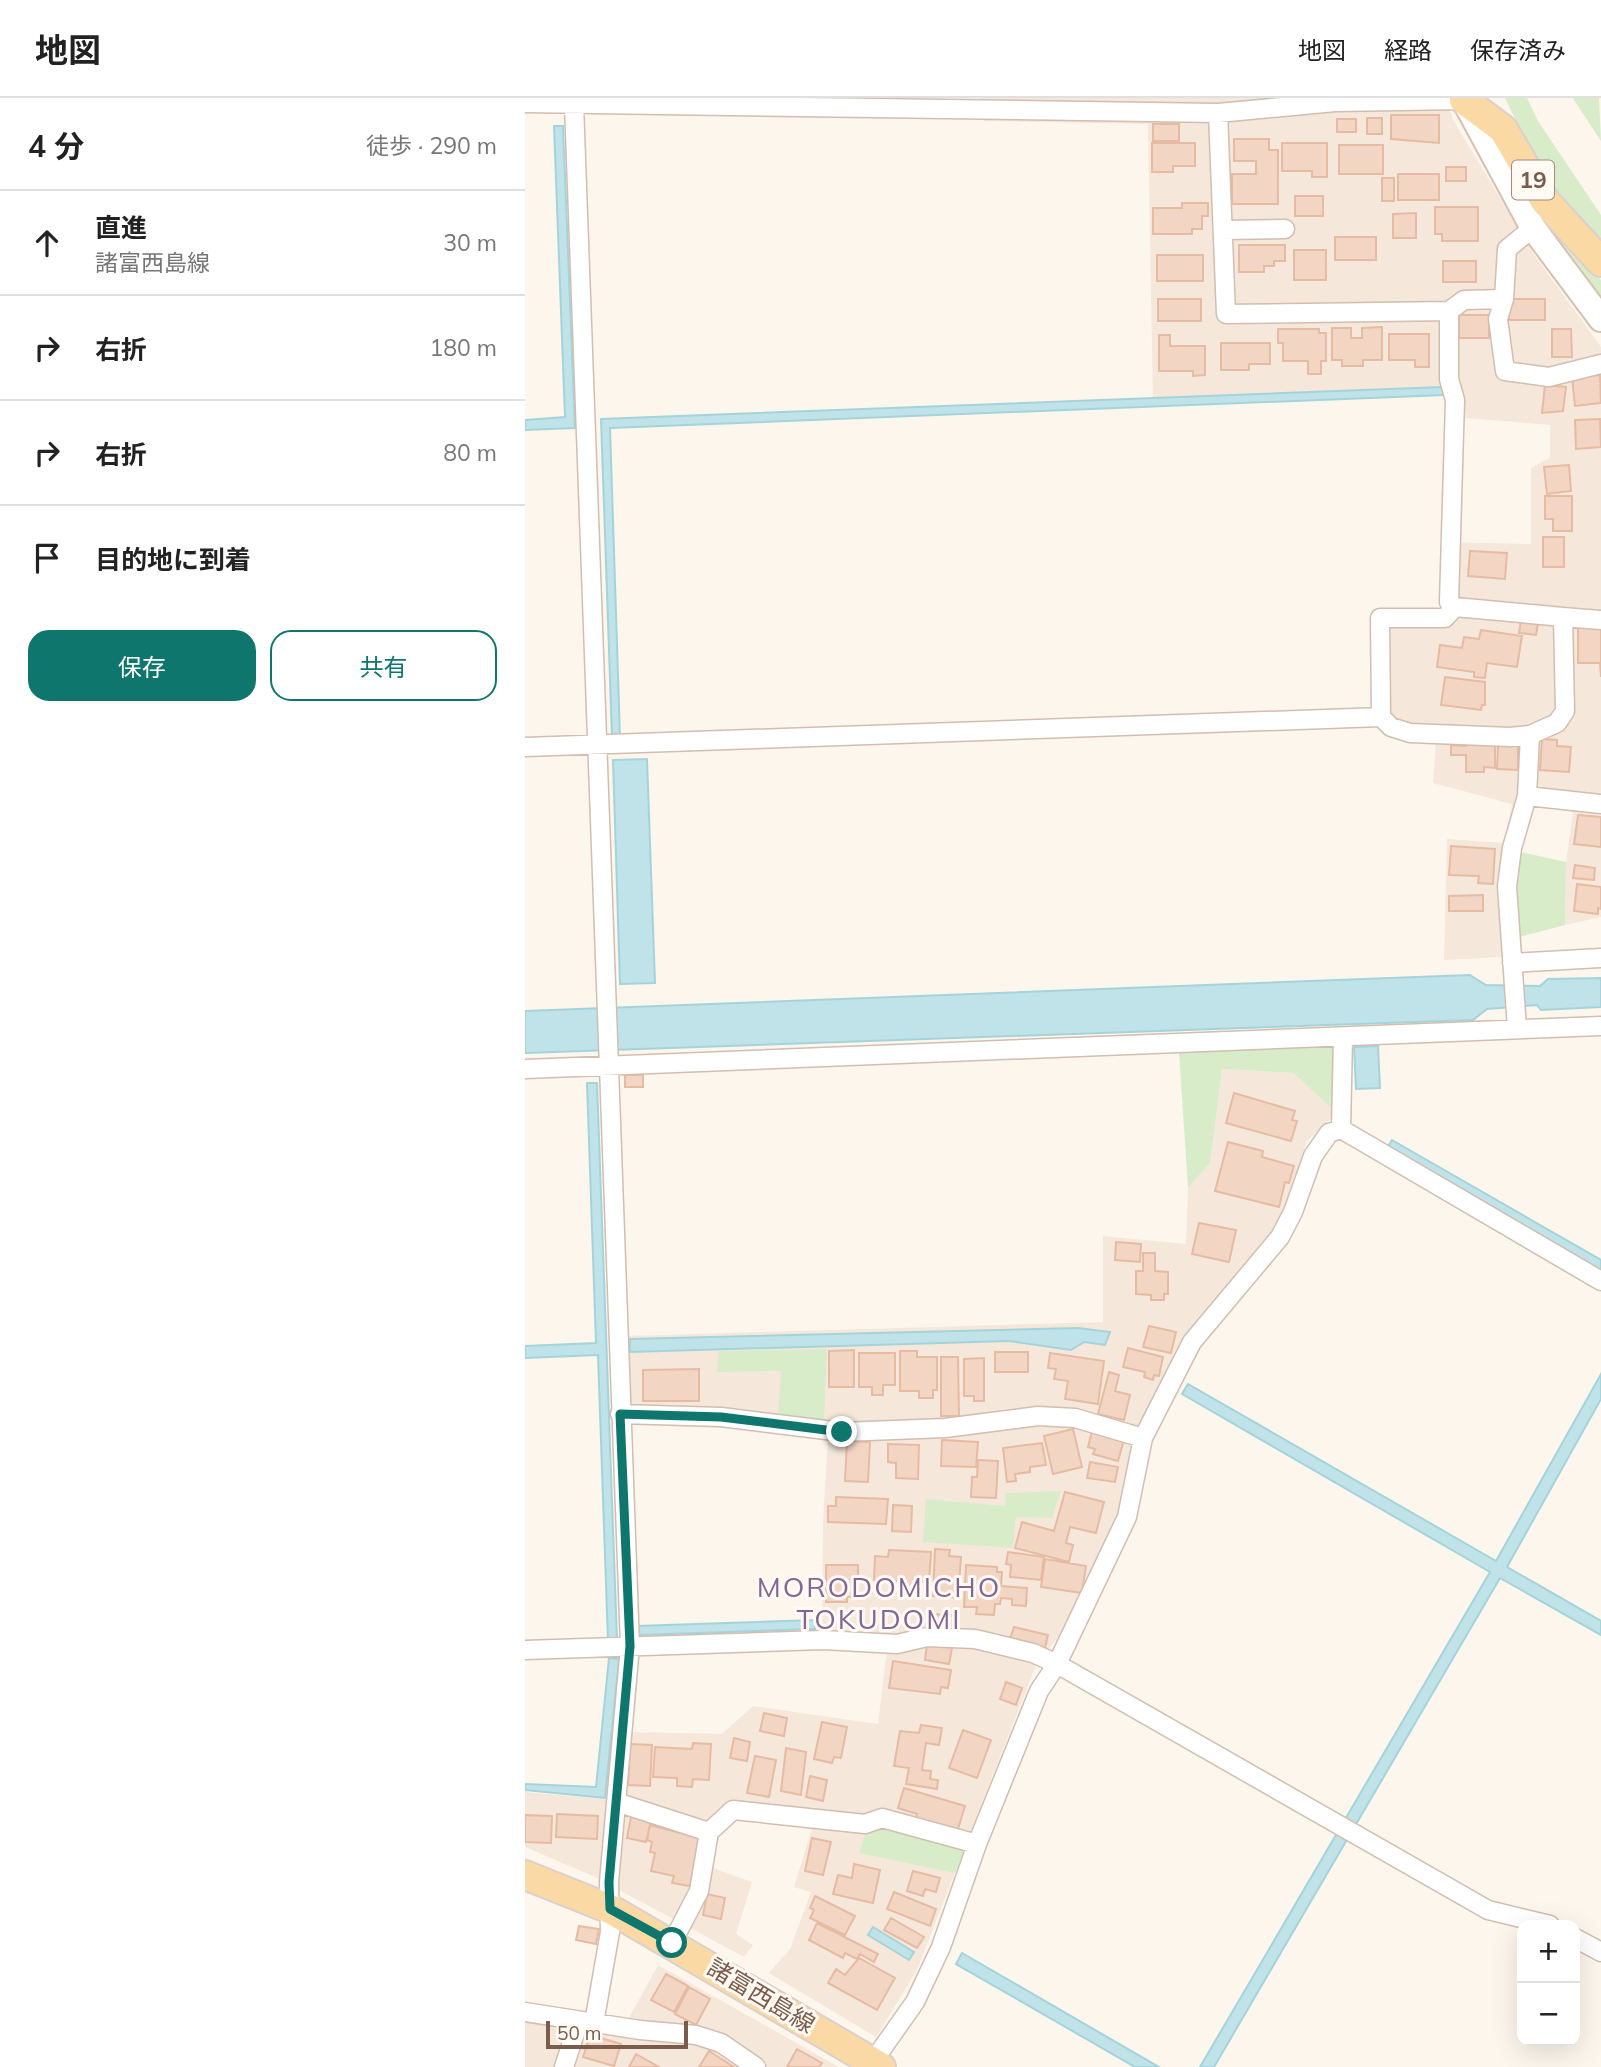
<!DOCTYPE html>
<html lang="ja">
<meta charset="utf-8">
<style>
body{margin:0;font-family:Mulish,"Noto Sans JP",sans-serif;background:#f2f2f2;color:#222}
.controls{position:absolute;right:21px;bottom:21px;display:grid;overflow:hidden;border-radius:14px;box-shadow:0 7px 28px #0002}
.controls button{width:63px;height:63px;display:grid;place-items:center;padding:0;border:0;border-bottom:2px solid #e0e0e0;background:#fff;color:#222;font:35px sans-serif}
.scale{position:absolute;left:21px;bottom:18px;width:142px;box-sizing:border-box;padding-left:7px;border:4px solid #7a5c4d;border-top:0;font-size:19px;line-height:24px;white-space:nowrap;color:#7a5c4d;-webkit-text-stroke:5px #fffaf3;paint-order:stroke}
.stop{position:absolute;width:21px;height:21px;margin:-16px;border:5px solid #0f766e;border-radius:50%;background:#fff}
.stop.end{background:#0f766e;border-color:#fff;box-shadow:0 2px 7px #0008}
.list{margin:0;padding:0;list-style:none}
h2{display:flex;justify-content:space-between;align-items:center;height:91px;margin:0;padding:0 28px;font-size:30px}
h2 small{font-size:23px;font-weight:400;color:#767676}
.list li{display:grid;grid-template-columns:46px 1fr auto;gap:21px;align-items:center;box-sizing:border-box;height:105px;padding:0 28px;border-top:2px solid #e0e0e0}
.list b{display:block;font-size:26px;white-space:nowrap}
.list p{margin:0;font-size:23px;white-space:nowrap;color:#767676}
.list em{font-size:23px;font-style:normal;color:#767676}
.actions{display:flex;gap:14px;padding:21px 28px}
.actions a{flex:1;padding:16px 0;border:2px solid #0f766e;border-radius:21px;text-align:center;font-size:24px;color:#0f766e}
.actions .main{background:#0f766e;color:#fff}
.icon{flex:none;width:38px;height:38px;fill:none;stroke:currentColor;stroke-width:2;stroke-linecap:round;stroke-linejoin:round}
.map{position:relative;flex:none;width:1076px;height:1969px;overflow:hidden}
header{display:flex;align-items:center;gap:42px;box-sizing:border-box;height:98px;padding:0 35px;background:#fff;border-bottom:2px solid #e0e0e0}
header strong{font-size:33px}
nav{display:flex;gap:38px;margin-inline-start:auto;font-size:24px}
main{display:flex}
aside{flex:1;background:#fff}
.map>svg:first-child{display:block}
.residential{fill:#f5e8da}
.green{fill:#d8ecc9}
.water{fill:#bfe3e8;stroke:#a5d3da;stroke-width:2}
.building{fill:#f3d5c3;stroke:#e6bba3;stroke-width:2}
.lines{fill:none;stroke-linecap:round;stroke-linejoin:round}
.minor-casing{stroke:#d1beb0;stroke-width:21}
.secondary-casing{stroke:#d6c0b0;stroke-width:28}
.primary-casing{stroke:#dad1cd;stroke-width:32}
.minor{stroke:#fff;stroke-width:18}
.secondary{stroke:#fff;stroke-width:24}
.primary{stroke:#fbd9a5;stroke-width:28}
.route{stroke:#0f766e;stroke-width:9}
.labels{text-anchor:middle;stroke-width:6;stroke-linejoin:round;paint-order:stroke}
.shield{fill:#fffaf3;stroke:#a28b7f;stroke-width:2}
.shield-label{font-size:23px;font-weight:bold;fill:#7a5c4d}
.street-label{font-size:24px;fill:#7a5c4d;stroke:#fffaf3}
.quarter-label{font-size:28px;letter-spacing:2px;fill:#846695;stroke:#fffaf3}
</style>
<header>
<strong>地図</strong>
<nav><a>地図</a><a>経路</a><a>保存済み</a></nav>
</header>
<main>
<aside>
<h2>4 分<small>徒歩 · 290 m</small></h2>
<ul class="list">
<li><svg class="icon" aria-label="ahead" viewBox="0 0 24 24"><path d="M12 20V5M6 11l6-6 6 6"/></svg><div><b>直進</b><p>諸富西島線</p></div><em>30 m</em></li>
<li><svg class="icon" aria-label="right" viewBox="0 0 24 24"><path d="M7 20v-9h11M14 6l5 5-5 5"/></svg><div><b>右折</b></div><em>180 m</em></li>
<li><svg class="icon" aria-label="right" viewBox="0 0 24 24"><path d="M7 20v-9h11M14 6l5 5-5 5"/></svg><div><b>右折</b></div><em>80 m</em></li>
<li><svg class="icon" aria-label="arrive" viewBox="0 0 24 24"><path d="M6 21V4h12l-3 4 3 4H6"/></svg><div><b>目的地に到着</b></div></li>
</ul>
<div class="actions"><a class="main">保存</a><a>共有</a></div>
</aside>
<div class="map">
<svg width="1076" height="1969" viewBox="0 0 1076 1969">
<rect width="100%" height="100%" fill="#fdf6ec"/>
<path class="residential" d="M 455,0 L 920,0 L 928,22 L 1010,158 L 1076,249 L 1076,819 L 1040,827 L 1041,764 L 1048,714 L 1005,705 L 991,753 L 996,858 L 919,862 L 922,741 L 980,745 L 987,706 L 908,685 L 911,644 L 849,623 L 848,511 L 918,512 L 922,444 L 1006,446 L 1006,370 L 1025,360 L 1025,327 L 928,319 L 921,292 L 628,305 L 623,26 L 459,23 Z
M 697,971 L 768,975 L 812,1015 L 781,1044 L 765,1112 L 659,1239 L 618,1327 L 601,1405 L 556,1510 L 511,1567 L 392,1872 L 351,1939 L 244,1875 L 265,1851 L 286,1794 L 269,1789 L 287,1730 L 209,1717 L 189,1742 L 185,1769 L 227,1784 L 211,1836 L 228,1847 L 219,1859 L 70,1779 L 0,1749 L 0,1694 L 99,1703 L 106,1634 L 197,1636 L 228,1608 L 353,1626 L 362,1551 L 297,1546 L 298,1424 L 303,1340 L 208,1330 L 107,1327 L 100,1238 L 578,1224 L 578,1138 L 661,1146 L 663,1090 L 685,1065 Z
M 133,1867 L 314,1969 L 0,1969 L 0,1904 L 104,1920 Z"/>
<path class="green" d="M 980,0 L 1002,0 L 1013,23 L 1076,117 L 1076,148 L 1022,86 Z
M 1048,0 L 1074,0 L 1076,43 L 1049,2 Z
M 1024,127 L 1076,182 L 1076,198 Z
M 991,753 L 1041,764 L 1040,827 L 994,839 Z
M 808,948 L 812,1015 L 768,975 L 697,971 L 685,1065 L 663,1090 L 654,954 Z
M 302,1251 L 299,1322 L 253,1320 L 256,1273 L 192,1274 L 193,1253 Z
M 536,1393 L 527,1420 L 491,1419 L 488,1450 L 398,1444 L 401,1401 L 480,1408 L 481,1395 Z
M 358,1726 L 441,1748 L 430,1775 L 334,1755 L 342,1732 Z"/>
<path class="water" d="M 29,28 L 38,28 L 50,330 L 0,332 L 0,322 L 40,319 Z
M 917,289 L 919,297 L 85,330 L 95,639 L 87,639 L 76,321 Z
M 122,661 L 130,885 L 95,886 L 88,662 Z
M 945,877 L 961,887 L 1015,888 L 1023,881 L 1076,880 L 1076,909 L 1016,912 L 1012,907 L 962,911 L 948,922 L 0,955 L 0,913 Z
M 853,948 L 855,990 L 831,991 L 829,949 Z
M 62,985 L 72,985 L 92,1542 L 83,1543 L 73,1257 L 0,1260 L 0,1248 L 71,1245 Z
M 867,1042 L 1076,1162 L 1076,1176 L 861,1052 Z
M 553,1230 L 585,1234 L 580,1247 L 559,1244 L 546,1252 L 484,1243 L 105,1254 L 105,1241 Z
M 1076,1276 L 1076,1301 L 982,1469 L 1076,1523 L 1076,1537 L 975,1480 L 689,1969 L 675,1969 L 965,1474 L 657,1296 L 663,1286 L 971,1463 Z
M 290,1522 L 290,1531 L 115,1537 L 112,1528 Z
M 84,1560 L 94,1561 L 80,1700 L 0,1692 L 0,1686 L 71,1689 Z
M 348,1829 L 389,1854 L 384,1862 L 343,1837 Z
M 437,1855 L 634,1969 L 610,1969 L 431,1866 Z"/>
<path class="building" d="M 866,17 L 914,17 L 914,45 L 866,41 Z
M 842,20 L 857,20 L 857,36 L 842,36 Z
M 812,21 L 831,21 L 831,34 L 812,34 Z
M 628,26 L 654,26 L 654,43 L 628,43 Z
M 709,41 L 744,41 L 744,52 L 753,52 L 753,106 L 707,106 L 707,76 L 731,76 L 731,63 L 709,63 Z
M 627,45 L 670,45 L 670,68 L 648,68 L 648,74 L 627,74 Z
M 757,45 L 802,45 L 802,79 L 787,79 L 787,73 L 757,73 Z
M 814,47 L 858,47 L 858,76 L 814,76 Z
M 921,69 L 941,69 L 941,83 L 921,83 Z
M 873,76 L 914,76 L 914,102 L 873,102 Z
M 857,80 L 869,80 L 869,103 L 857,103 Z
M 770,98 L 798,98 L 798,118 L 770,118 Z
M 657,105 L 683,105 L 683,118 L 677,118 L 677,131 L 667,131 L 667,136 L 628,136 L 628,110 L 657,110 Z
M 910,109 L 953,109 L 953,143 L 917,143 L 917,136 L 910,136 Z
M 891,115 L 891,140 L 868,140 L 868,116 Z
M 810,139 L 851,139 L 851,162 L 810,162 Z
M 714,147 L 760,147 L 760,163 L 749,163 L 749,168 L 739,168 L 739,174 L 714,174 Z
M 769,152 L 801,152 L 801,182 L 769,182 Z
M 632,157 L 678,157 L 678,183 L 632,183 Z
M 918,163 L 951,163 L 951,184 L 918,184 Z
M 633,201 L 676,201 L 676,223 L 633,223 Z
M 984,201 L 1020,201 L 1020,222 L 984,222 Z
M 934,217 L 964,217 L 964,240 L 934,240 Z
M 857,229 L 857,262 L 838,262 L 838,268 L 817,268 L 817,262 L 807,262 L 807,230 L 826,230 L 826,240 L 837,240 L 837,230 Z
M 753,231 L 794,231 L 794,235 L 801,235 L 801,263 L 796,263 L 796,276 L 783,276 L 783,263 L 758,263 L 758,245 L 753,245 Z
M 1027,231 L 1046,231 L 1047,259 L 1027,259 Z
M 864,236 L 904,236 L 904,269 L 890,269 L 890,262 L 864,262 Z
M 634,237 L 645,237 L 645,248 L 680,248 L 680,277 L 668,278 L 668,273 L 634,273 Z
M 696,245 L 745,245 L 745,266 L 724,266 L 724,272 L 696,272 Z
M 1075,277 L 1076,305 L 1050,308 L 1047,279 Z
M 1020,287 L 1041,289 L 1038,313 L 1017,315 Z
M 1075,321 L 1076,349 L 1051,351 L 1050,322 Z
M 1044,367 L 1046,393 L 1022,396 L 1019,369 Z
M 1020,398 L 1047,398 L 1047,433 L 1028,433 L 1028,421 L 1020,421 Z
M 1018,439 L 1039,439 L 1039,469 L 1018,469 Z
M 945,453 L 982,455 L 980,481 L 943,478 Z
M 996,522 L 1013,525 L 1011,537 L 994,535 Z
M 1053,528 L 1076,528 L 1076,579 L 1075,565 L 1053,565 Z
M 956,532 L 997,538 L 992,569 L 962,565 L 960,580 L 949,579 L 949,574 L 912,569 L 915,547 L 937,550 L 939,539 L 954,541 Z
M 920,579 L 960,584 L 960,607 L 957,607 L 956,612 L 916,607 Z
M 1017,641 L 1032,642 L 1032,648 L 1046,649 L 1044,674 L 1015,672 Z
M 941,644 L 970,644 L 970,670 L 959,669 L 959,674 L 941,674 L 941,657 L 926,657 L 926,647 L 941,648 Z
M 973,646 L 993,646 L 993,672 L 972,671 Z
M 1053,717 L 1076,719 L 1076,749 L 1049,746 Z
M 926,748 L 970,751 L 968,786 L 953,785 L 954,778 L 924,777 Z
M 1050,767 L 1070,770 L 1069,782 L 1048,780 Z
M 1052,786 L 1076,789 L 1076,811 L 1073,810 L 1073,816 L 1049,813 Z
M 958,797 L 958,813 L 924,813 L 924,798 Z
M 100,977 L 118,977 L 118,989 L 100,989 Z
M 709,995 L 770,1013 L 767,1022 L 772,1023 L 766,1043 L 701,1025 Z
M 703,1044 L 738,1053 L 737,1059 L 769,1068 L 764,1085 L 760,1084 L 754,1109 L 690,1093 Z
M 674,1125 L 711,1132 L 704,1164 L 667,1156 Z
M 591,1144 L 616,1146 L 615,1164 L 590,1162 Z
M 618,1155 L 630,1155 L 630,1173 L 643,1174 L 643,1196 L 639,1196 L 639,1202 L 626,1202 L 626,1197 L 611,1196 L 611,1173 L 618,1173 Z
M 624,1228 L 651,1234 L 646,1255 L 618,1249 Z
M 603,1250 L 638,1259 L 634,1278 L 629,1277 L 628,1282 L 619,1279 L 620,1274 L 598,1269 Z
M 329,1252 L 329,1289 L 304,1289 L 304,1253 Z
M 375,1253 L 392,1253 L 392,1259 L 412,1259 L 412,1292 L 408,1292 L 408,1300 L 394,1300 L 394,1293 L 375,1293 Z
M 470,1254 L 503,1254 L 503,1274 L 470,1274 Z
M 334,1255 L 370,1255 L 370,1287 L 358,1287 L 358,1297 L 347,1297 L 347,1289 L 334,1289 Z
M 525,1255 L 579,1263 L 573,1306 L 540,1301 L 543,1283 L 529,1281 L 531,1271 L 523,1270 Z
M 416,1259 L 433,1259 L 434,1318 L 416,1318 Z
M 459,1260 L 459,1303 L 449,1303 L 449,1298 L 439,1298 L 439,1261 Z
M 174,1271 L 174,1303 L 118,1303 L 118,1272 Z
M 584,1274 L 594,1277 L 590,1293 L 605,1297 L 599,1322 L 573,1316 Z
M 568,1329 L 600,1338 L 593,1363 L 568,1356 L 570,1351 L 563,1349 Z
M 548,1331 L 557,1369 L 528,1376 L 519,1338 Z
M 417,1342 L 453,1344 L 451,1369 L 416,1368 Z
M 322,1343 L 345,1344 L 343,1384 L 320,1383 Z
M 517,1345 L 521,1367 L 505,1369 L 505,1374 L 490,1376 L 491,1383 L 482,1384 L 478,1350 Z
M 363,1346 L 394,1347 L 393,1381 L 371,1380 L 371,1365 L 363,1364 Z
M 453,1362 L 473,1363 L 471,1400 L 446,1399 L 447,1379 L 452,1379 Z
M 565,1364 L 593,1369 L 590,1384 L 562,1380 Z
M 540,1394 L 579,1404 L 571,1435 L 545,1429 L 541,1445 L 548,1447 L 544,1464 L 490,1450 L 497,1424 L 529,1433 Z
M 311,1399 L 363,1401 L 361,1426 L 303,1424 L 303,1408 L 311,1408 Z
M 368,1407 L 387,1408 L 386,1434 L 367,1433 Z
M 410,1451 L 425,1452 L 424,1458 L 436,1459 L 433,1500 L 408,1498 Z
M 364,1452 L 406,1454 L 404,1484 L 389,1484 L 389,1491 L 375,1490 L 375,1483 L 349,1482 L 350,1458 L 363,1459 Z
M 483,1454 L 519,1459 L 516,1482 L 485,1479 L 486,1467 L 481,1466 Z
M 520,1461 L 561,1468 L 557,1495 L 516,1489 Z
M 301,1467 L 333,1467 L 333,1499 L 322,1499 L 322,1504 L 301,1504 Z
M 441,1467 L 472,1469 L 472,1474 L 477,1474 L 476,1488 L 502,1490 L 501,1508 L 487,1507 L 487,1501 L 476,1500 L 475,1506 L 470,1506 L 469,1517 L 451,1516 L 452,1509 L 439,1509 Z
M 407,1516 L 434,1518 L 433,1533 L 407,1531 Z
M 489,1529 L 523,1537 L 520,1550 L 485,1541 Z
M 402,1546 L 427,1550 L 424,1566 L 400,1562 Z
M 368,1563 L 426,1572 L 423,1590 L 416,1589 L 415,1596 L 364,1590 Z
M 481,1584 L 497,1590 L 491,1607 L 475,1601 Z
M 239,1615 L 262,1620 L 259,1638 L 235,1633 Z
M 297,1624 L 322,1629 L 316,1660 L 309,1659 L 307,1665 L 289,1661 Z
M 396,1627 L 417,1630 L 414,1647 L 401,1645 L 397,1672 L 406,1673 L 405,1681 L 413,1682 L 412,1691 L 381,1686 L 384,1670 L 369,1668 L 375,1633 L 394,1635 Z
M 438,1632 L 466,1642 L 452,1680 L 424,1670 Z
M 209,1640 L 225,1644 L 222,1663 L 205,1660 Z
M 168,1645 L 186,1646 L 184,1682 L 168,1681 L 167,1689 L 152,1688 L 152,1680 L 128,1679 L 130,1649 L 167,1651 Z
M 105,1646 L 127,1647 L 125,1688 L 103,1687 Z
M 261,1650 L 281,1654 L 276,1697 L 256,1693 Z
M 230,1658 L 251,1662 L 244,1699 L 222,1695 Z
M 285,1678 L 302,1682 L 298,1703 L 281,1699 Z
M 379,1690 L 440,1708 L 432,1734 L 390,1722 L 392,1716 L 373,1710 Z
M 32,1716 L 73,1718 L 72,1741 L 31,1739 Z
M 0,1717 L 27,1718 L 26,1745 L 0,1744 Z
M 106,1719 L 126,1723 L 121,1744 L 102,1740 Z
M 125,1727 L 175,1740 L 165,1788 L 147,1785 L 149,1778 L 126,1773 L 130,1755 L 125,1754 L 127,1744 L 122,1742 Z
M 287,1740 L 306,1744 L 298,1777 L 280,1773 Z
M 329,1766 L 355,1772 L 348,1805 L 308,1796 L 313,1777 L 327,1780 Z
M 388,1773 L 415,1780 L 411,1794 L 400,1791 L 398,1798 L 382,1793 Z
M 369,1794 L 411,1811 L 405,1828 L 362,1811 Z
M 182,1796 L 200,1800 L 196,1821 L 178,1817 Z
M 290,1798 L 330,1818 L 320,1837 L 285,1820 L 289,1812 L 285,1810 Z
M 366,1820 L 399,1839 L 392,1850 L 359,1832 Z
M 292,1825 L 353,1856 L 349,1864 L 335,1856 L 332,1861 L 320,1855 L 318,1860 L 284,1842 Z
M 54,1828 L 74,1831 L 71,1846 L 51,1842 Z
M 334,1860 L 370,1880 L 352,1912 L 303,1885 L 311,1871 L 320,1877 Z
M 141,1876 L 163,1888 L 149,1914 L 126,1902 Z
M 164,1889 L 185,1901 L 171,1927 L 150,1916 Z
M 65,1937 L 96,1946 L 89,1968 L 58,1959 Z
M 272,1951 L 297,1965 L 294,1969 L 262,1969 Z
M 184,1953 L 209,1969 L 174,1969 Z
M 111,1956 L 134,1969 L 104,1969 Z"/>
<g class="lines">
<defs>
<path id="minor" d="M 0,5 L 693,15 L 810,4 L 939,2
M 49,6 L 105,1548 L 84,1784 L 85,1834 L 69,1925
M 693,15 L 701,216 L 924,213 L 939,202 L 979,201 L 982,151 L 1008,130
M 698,132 L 760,131
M 979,201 L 973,221 L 980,273 L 1024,279 L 1076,266
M 924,213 L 924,281 L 930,302 L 924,504 L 930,509
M 1038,519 L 930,509 L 920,520 L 855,520 L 856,619 L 866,629 L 885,635 L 985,639 L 1005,637 L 1032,625 L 1040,613 L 1038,519 L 1076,522
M 0,649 L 856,619
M 1002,698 L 1076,706
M 987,865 L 1076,860
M 992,930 L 982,788 L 987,750 L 1002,698 L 1005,637
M 0,971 L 1076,928
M 816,1031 L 818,940
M 95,1316 L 196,1319 L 317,1334 L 420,1330 L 513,1318 L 550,1320 L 618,1340
M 0,1552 L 298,1542 L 372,1546 L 402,1539 L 450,1541 L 508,1555 L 532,1566 L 963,1812 L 1025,1827
M 91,1704 L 184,1734
M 1050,1840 L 1076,1854
M 147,1845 L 174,1793 L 184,1734 L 208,1712 L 340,1726 L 357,1720 L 452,1746
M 0,1914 L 115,1932 L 171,1937 L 196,1945 L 231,1969
M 39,1969 L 54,1923
M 344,1969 L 390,1904 L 416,1849 L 452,1746 L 514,1593 L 532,1566 L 602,1419 L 618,1340 L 667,1244 L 755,1139 L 768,1114 L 788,1058 L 804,1035 L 816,1031 L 1076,1183"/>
<path id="secondary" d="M 939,2 L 1008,130 L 1076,221"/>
<path id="primary" d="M 939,2 L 978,31 L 1020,103 L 1076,164
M 0,1777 L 85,1811 L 356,1969"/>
</defs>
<use href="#minor" class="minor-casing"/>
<use href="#secondary" class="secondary-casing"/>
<use href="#primary" class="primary-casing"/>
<use href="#minor" class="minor"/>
<use href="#secondary" class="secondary"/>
<use href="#primary" class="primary"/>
</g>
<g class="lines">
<path class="route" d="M 147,1845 L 85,1811 L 84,1784 L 105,1548 L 95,1316 L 196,1319 L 317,1334"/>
</g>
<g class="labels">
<rect class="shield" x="987" y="62.5" width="42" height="39" rx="5"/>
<g class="shield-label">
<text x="1008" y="90">19</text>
</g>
<g class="street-label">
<text transform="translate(236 1898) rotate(31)" y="8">諸富西島線</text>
</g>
<g class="quarter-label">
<text x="354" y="1499">MORODOMICHO<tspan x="354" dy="32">TOKUDOMI</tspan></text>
</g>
</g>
</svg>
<div class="controls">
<button>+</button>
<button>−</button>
</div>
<div class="scale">50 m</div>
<div class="stop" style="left:147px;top:1845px"></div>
<div class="stop end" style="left:317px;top:1334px"></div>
</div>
</main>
